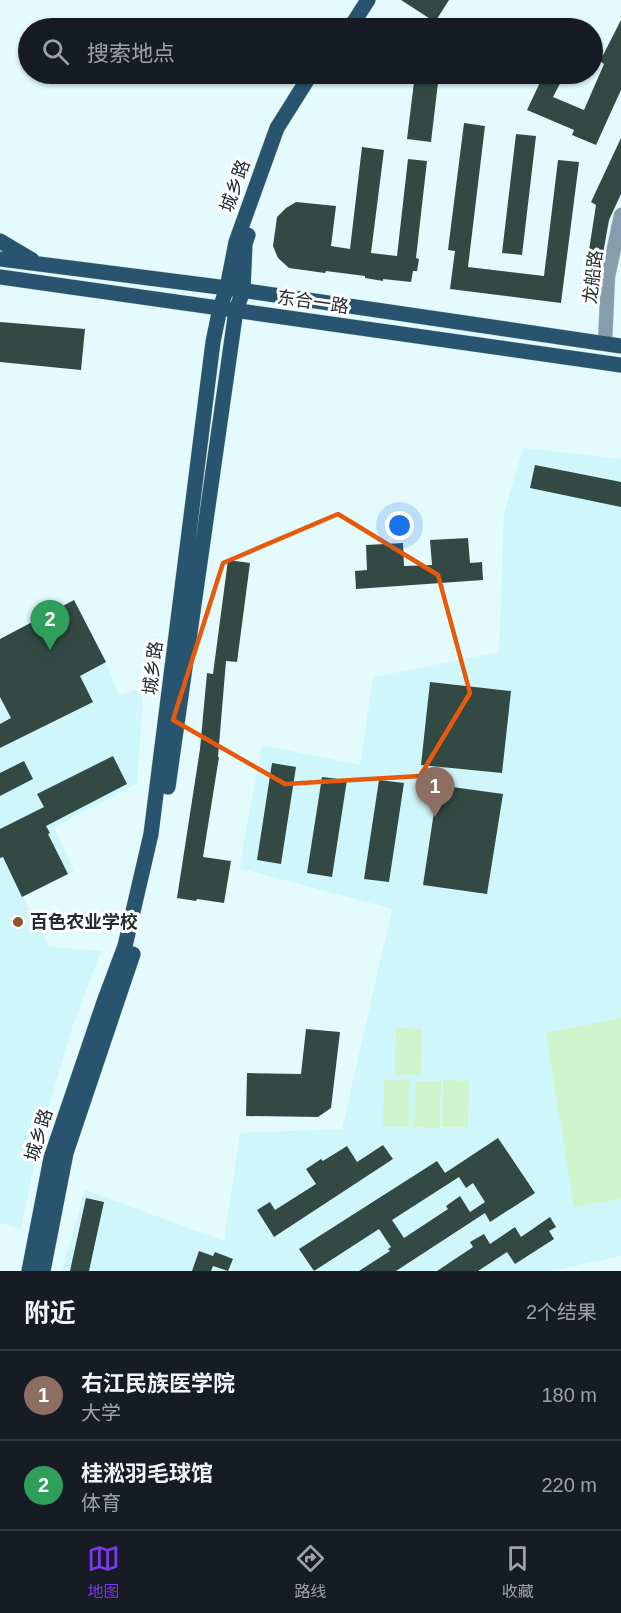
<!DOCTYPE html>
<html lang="zh">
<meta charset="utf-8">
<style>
body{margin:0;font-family:Arial,"Noto Sans SC",sans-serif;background:#242831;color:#f1f3f6}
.you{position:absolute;left:400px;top:526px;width:21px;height:21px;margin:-15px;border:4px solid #fff;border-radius:50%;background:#1a73e8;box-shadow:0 0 0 9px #1a73e833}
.badge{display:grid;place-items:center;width:39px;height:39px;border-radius:50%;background:#7c3aed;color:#fff;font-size:20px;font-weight:700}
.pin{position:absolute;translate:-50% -50px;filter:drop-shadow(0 2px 3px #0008)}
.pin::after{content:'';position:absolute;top:32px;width:21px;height:18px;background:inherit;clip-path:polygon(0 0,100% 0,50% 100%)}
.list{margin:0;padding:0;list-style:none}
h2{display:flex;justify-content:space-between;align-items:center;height:78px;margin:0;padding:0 24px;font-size:26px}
h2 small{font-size:20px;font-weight:400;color:#9ea1a6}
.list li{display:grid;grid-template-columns:39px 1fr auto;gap:18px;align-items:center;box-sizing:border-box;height:90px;padding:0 24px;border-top:2px solid #363941}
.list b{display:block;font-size:22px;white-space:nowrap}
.list p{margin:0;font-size:20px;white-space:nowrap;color:#9ea1a6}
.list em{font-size:20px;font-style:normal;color:#9ea1a6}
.icon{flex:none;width:33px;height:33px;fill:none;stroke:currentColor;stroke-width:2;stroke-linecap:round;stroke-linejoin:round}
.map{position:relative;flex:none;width:621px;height:1271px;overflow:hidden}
.search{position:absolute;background:#171b24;box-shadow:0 2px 4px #0004;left:18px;right:18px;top:18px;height:66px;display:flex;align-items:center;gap:15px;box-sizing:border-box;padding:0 21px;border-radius:33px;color:#9ea1a6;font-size:22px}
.sheet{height:258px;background:#171b24}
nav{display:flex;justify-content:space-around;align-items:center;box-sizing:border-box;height:84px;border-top:2px solid #363941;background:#171b24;font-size:16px;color:#9ea1a6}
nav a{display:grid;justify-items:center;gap:3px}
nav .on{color:#7c3aed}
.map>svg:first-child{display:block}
.built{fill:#cff6fb}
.park{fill:#cff4cb}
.building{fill:#334a44;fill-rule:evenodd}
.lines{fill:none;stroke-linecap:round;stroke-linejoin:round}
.minor-casing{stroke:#c1d6d9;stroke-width:15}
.major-casing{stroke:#c1d6d9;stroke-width:16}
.minor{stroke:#869dad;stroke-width:14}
.major{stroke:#28546f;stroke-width:15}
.marked{fill:none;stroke:#e8590c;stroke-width:4.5;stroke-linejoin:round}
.poi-dot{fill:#98512a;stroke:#fff;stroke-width:2}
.labels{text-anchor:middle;stroke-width:6;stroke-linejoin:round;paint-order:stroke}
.street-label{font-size:18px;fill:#222d2f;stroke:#fff}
.poi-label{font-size:18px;font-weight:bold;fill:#222d2f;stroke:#fff;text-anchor:start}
</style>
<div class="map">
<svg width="621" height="1271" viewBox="0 0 621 1271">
<rect width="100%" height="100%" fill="#e4fbfe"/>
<path class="built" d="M 523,448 L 621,459 L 621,1256 L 551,1271 L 62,1271 L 85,1190 L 224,1241 L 240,1133 L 342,1129 L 392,909 L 239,868 L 262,745 L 360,765 L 373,677 L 499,652 L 504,513 Z
M 106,662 L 119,695 L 136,690 L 143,698 L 137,784 L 54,827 L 74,871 L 23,897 L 49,947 L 101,951 L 72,1028 L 39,1140 L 21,1229 L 0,1223 L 0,697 L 9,713 Z"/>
<path class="park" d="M 621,1018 L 621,1199 L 574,1207 L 546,1033 Z
M 396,1028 L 422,1029 L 421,1075 L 395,1075 Z
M 384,1080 L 410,1080 L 409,1127 L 383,1126 Z
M 443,1080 L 469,1081 L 468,1127 L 442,1127 Z
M 415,1081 L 441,1081 L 440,1128 L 414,1127 Z"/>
<path class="building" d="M 401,0 L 449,0 L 435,22 Z
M 621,20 L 621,90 L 596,145 L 572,135 L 574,130 L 527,110 L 544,74 L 565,74 L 553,97 L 584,110 L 604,64 L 600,61 Z
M 415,74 L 439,74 L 431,142 L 407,139 Z
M 464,123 L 485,126 L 468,267 L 544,276 L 558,160 L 579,162 L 561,303 L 450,289 L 455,251 L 448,250 Z
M 516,134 L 536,136 L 522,255 L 502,253 Z
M 621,138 L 621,194 L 609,220 L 601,265 L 587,263 L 596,205 L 591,202 Z
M 362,147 L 384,150 L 371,253 L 397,256 L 408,159 L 427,161 L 416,258 L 419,259 L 417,271 L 413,271 L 411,282 L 383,279 L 383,281 L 365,278 L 365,276 L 326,271 L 325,273 L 289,268 L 278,258 L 273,246 L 277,217 L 286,208 L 296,202 L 336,206 L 331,246 L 350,249 Z
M 0,322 L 85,329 L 81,370 L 0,362 Z
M 535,465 L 621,482 L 621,507 L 530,488 Z
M 468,538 L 470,563 L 482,562 L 483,580 L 356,589 L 355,571 L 367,570 L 366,545 L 403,543 L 404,566 L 432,565 L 430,540 Z
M 228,560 L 250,563 L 237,662 L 226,661 L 218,757 L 219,757 L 203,857 L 231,861 L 224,903 L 197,899 L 196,901 L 177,898 L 200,749 L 207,673 L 213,674 Z
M 74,600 L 106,662 L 80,676 L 93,702 L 0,748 L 0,724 L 11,718 L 0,697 L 0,639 Z
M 430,682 L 511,691 L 502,773 L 421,765 Z
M 113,756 L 127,784 L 46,826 L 50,833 L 48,834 L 68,874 L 22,897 L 3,857 L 0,858 L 0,829 L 44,807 L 37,794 Z
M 24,761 L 33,779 L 0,796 L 0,773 Z
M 272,763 L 296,767 L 281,864 L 257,860 Z
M 322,777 L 347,780 L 332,877 L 307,873 Z
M 379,780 L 404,783 L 389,882 L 364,879 Z
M 438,785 L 503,794 L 487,894 L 423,885 Z
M 306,1029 L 340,1032 L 331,1108 L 318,1117 L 246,1116 L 247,1073 L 301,1074 Z
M 498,1138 L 535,1193 L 490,1222 L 485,1213 L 396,1271 L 359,1271 L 390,1251 L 388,1249 L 391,1247 L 379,1229 L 314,1271 L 299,1249 L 437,1161 L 445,1173 ZM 459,1177 L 466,1188 L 473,1183 L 485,1202 L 470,1212 L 460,1196 L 446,1206 L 448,1209 L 404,1238 L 392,1220 Z
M 383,1145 L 393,1159 L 274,1237 L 257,1210 L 270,1202 L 275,1210 L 316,1184 L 306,1169 L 321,1159 L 323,1161 L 347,1146 L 357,1162 Z
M 86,1198 L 104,1202 L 89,1271 L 70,1271 Z
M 550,1217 L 556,1227 L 549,1231 L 554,1239 L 515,1264 L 507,1252 L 478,1271 L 437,1271 L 473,1247 L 470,1242 L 484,1234 L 490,1244 L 515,1227 L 521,1237 Z
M 199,1251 L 213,1256 L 215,1252 L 233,1259 L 228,1271 L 213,1266 L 211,1271 L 192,1271 Z"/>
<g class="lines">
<defs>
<path id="minor" d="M 605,343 L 608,277 L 621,215"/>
<path id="major" d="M 350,28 L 368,0
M 0,241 L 32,260
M 0,259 L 227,288 L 621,346
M 0,277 L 621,365
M 168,787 L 236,310 L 243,291 L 245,244 L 248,235
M 29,1271 L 51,1158 L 104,1002 L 125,946 L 151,834 L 213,342 L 220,308 L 227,288 L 236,242 L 277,128 L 311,74
M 43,1271 L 66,1153 L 133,954"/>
</defs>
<use href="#minor" class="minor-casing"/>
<use href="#major" class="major-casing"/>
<use href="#minor" class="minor"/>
<use href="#major" class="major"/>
</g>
<path class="marked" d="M 338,514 L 438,575 L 470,693 L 420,776 L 285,784 L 173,720 L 223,563 Z"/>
<circle class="poi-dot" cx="18" cy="922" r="6"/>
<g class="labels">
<g class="street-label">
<text transform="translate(235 186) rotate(-70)" y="6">城乡路</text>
<text transform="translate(593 277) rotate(-83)" y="6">龙船路</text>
<text transform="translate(313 302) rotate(8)" y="6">东合一路</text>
<text transform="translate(153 668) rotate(-83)" y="6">城乡路</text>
<text transform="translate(39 1135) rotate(-73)" y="6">城乡路</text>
</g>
<g class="poi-label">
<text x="30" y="928">百色农业学校</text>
</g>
</g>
</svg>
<div class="you"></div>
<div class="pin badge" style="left:435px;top:817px;background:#8d6e63">1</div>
<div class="pin badge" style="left:50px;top:650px;background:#2e9e5b">2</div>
<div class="search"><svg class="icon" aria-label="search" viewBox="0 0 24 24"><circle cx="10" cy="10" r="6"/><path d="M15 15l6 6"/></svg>搜索地点</div>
</div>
<section class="sheet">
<h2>附近<small>2个结果</small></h2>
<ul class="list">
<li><span class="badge" style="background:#8d6e63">1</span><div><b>右江民族医学院</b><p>大学</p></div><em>180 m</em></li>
<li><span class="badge" style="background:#2e9e5b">2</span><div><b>桂淞羽毛球馆</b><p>体育</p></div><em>220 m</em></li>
</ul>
</section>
<nav>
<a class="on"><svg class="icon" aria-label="map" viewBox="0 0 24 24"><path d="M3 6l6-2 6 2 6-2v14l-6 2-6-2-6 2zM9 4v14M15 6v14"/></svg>地图</a>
<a><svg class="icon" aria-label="directions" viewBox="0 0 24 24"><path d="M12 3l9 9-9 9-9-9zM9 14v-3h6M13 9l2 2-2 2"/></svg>路线</a>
<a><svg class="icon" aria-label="saved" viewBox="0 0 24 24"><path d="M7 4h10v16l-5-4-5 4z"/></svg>收藏</a>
</nav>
